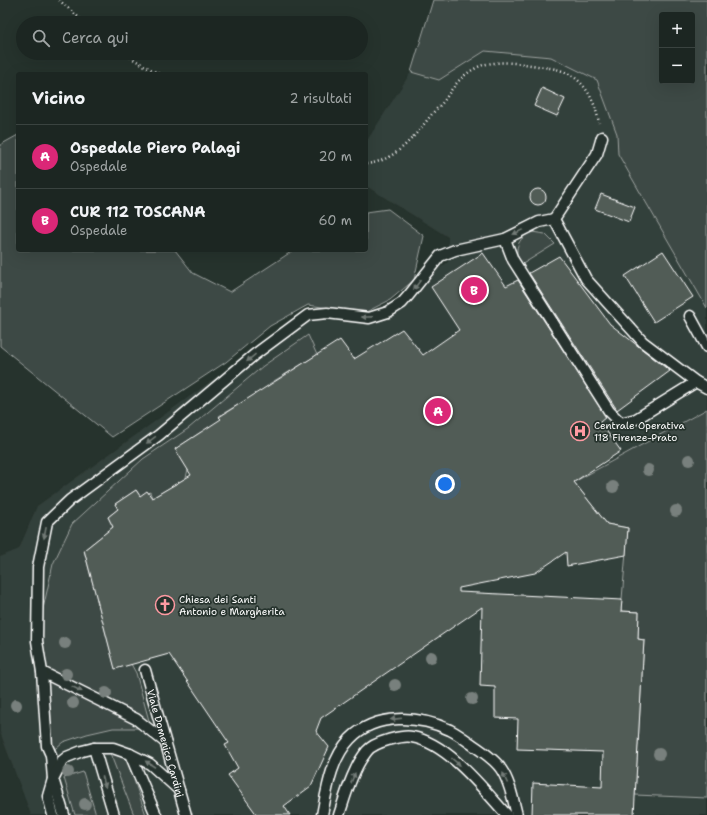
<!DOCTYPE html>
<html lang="it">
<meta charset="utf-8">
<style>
body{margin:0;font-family:"Shantell Sans",sans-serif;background:#252e2a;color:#f1f3f6}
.controls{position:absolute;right:12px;top:12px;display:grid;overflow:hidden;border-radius:4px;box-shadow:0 4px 16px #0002}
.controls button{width:36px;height:36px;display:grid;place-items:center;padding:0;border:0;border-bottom:1px solid #3a4340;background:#1c2622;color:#f1f3f6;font:20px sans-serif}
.you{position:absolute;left:445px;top:484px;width:14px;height:14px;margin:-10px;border:3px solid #fff;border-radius:50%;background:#1a73e8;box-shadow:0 0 0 6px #1a73e833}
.badge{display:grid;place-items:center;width:26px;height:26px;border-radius:50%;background:#db2777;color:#fff;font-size:13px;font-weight:700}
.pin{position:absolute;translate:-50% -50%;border:2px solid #fff;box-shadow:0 1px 4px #0006}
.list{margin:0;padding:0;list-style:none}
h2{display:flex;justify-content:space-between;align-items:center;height:52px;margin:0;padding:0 16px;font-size:17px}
h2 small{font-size:13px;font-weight:400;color:#a0a5a5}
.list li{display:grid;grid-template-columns:26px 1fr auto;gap:12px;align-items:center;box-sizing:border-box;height:64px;padding:0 16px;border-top:1px solid #3a4340}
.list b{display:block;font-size:15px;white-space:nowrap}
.list p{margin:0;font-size:13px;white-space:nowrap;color:#a0a5a5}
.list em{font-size:13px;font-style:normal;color:#a0a5a5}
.icon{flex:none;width:22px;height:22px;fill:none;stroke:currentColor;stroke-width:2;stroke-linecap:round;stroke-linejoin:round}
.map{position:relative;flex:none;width:707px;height:815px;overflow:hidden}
.search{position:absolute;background:#1c2622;box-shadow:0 4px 16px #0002;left:16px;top:16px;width:352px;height:44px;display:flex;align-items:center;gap:10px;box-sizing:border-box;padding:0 14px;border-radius:22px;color:#a0a5a5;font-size:15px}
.panel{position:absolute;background:#1c2622;box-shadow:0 4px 16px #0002;left:16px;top:72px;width:352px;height:180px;border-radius:4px}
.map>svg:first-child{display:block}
.built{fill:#333f3a}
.green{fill:#3e4944;stroke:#9ea4a2;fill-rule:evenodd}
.building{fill:#515c57;stroke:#fff}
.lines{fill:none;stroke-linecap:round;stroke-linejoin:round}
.service-casing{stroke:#fff;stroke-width:13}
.path{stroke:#fff;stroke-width:2.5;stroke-dasharray:1 3;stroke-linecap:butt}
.service{stroke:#26332d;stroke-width:10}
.tree{fill:#78807d}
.oneway{fill:#727a76}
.labels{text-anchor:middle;stroke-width:3.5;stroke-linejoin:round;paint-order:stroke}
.poi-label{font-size:10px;fill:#fff;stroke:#26332d;text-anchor:start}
.street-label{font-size:10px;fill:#fff;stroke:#26332d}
</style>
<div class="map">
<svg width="707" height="815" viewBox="0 0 707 815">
<rect width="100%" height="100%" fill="#26332d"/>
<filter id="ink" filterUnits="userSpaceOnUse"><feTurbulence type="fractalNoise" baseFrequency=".025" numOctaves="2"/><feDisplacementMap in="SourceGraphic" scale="8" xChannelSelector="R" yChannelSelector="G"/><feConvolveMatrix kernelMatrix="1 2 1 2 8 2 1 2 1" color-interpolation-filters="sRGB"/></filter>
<g filter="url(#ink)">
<path class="built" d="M 485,51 L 551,57 L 597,80 L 620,141 L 619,154 L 707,308 L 707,815 L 31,815 L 0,732 L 0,557 L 19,549 L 37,506 L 313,308 L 366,316 L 404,294 L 448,262 L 448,237 L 366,186 L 366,142 L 411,72 L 439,80 Z"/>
<path class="green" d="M 433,0 L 707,0 L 707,308 L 618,154 L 617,134 L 597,80 L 551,57 L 485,51 L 439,80 L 411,72 ZM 662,15 L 692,15 L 692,81 L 662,81 Z
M 18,135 L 18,250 L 175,250 L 193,273 L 230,292 L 294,250 L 366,250 L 366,212 L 388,209 L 424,236 L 414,280 L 390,300 L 364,313 L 308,305 L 270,326 L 226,362 L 112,437 L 0,346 L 0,145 Z
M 532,232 L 545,234 L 555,244 L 521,265 C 513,251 517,238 532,232 Z
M 308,335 L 317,355 L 269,384 L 281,405 L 246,400 L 219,416 L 233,437 L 217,454 L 201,432 L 175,449 L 188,469 L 186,478 L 152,498 L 150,492 L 140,496 L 136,490 L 115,504 L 118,509 L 108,517 L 113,527 L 84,550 L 115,668 L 131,664 L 136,673 L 154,739 L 138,728 L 113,728 L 87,734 L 63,742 L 50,753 L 39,627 L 53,564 L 72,524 L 143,459 L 189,428 L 263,366 Z
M 707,409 L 707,798 L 635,795 L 644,640 L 638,639 L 639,612 L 621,611 L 628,528 L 607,524 L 574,482 Z
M 110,753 L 126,757 L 146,815 L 134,815 Z
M 83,772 L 96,815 L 75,815 L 64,778 Z"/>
<path class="building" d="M 542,88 L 565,99 L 557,116 L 534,106 Z
M530 197a8 8 0 1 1 16 0a8 8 0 1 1-16 0Z
M 601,194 L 635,207 L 629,222 L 595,209 Z
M 663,251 L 693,297 L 654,322 L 625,276 Z
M 483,253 L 506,286 L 518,280 L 606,417 L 600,422 L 621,451 L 574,482 L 607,524 L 628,528 L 626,555 L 567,566 L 566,552 L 535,573 L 459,588 L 459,592 L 622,600 L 621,611 L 639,612 L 638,639 L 644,640 L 634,815 L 532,815 L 533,783 L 602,787 L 603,752 L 517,749 L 518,719 L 495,718 L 495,687 L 480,686 L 482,607 L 321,718 L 316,731 L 329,747 L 311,786 L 284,806 L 290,815 L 257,815 L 228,775 L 238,768 L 225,745 L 229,743 L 169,654 L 115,669 L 84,550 L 113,527 L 108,517 L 118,509 L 115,504 L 136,490 L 140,496 L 147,491 L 152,498 L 191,475 L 175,449 L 221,419 L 219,417 L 340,340 L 354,359 L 402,329 L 423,355 L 459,330 L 431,287 Z
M 559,256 L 610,324 L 670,371 L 617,410 L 529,273 Z"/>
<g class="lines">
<defs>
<g id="service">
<path d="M 602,137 L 597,154 L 554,219 L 586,279 L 643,342 L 696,382 L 707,388"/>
<path d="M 505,239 L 513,260 L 609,411 L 621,423 L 636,419 L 696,382"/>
<path d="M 690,316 L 707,347"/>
<path id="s1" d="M 145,670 L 186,815"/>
<path d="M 42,672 L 136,719 L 165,742"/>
<path d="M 94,748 L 114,815"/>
<path d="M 130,754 L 156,815"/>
<path d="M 53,815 L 48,796 L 53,779 L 51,755 L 47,746 L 42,672 L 37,641 L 38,567 L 47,522 L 70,500 L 159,435 L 254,355 L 308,315 L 327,313 L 369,318 L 388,312 L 402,303 L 409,295 L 440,256 L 455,250 L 505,239 L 539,222 L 554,219"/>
<path d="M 64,815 L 53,779 L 62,761 L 67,757 L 82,751 L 94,748 L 113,748 L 130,754 L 150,764 L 179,790"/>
<path d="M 322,815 C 327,789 331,759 350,739 C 376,712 420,716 450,730 C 458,734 466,740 473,745 C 482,751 495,760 501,769 C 510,782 513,800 517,815"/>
<path d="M 339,815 C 346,794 353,768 367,751 C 372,745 381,742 388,740 C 396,738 405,735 412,737 C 448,743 484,790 507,815"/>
</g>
</defs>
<use href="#service" class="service-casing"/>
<path class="path" d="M 59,0 L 85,23
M 123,53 L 159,74
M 366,164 C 396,161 414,137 432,114 C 436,109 442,104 446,98 C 454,85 463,74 478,67 C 496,58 531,65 550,68 C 580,72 594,95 599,123"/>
<use href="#service" class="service"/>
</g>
<g class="tree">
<circle cx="689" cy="460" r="6"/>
<circle cx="648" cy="470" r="6"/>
<circle cx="613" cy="487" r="6"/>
<circle cx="676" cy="511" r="6"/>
<circle cx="65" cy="643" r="6"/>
<circle cx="431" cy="657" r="6"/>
<circle cx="66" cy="674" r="6"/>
<circle cx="395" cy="685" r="6"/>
<circle cx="106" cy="693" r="6"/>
<circle cx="472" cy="699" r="6"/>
<circle cx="73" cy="703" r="6"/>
<circle cx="16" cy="705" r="6"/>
<circle cx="659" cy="754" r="6"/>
<circle cx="68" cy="772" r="6"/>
<circle cx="85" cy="804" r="6"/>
</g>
<defs><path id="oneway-solid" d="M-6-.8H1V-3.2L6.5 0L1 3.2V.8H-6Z"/></defs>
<g class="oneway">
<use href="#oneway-solid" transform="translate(518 232) rotate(154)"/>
<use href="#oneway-solid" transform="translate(417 285) rotate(126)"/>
<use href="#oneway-solid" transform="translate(367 317) rotate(179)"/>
<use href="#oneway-solid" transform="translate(251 358) rotate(140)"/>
<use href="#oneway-solid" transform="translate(151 440) rotate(144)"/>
<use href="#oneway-solid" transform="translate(45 533) rotate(101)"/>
<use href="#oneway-solid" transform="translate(77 689) rotate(27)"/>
<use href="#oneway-solid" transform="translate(396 719) rotate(173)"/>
<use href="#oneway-solid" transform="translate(456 762) rotate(40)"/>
<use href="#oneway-solid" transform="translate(150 764) rotate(-147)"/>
<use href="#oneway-solid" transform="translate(353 778) rotate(-68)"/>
<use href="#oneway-solid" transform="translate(505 778) rotate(-114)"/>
<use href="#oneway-solid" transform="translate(104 782) rotate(74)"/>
</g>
</g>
<defs>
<symbol id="hospital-ring" viewBox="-11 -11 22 22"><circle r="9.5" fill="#26332d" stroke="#ff9aa2" stroke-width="1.5"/><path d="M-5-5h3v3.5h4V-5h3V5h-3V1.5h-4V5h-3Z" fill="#ff9aa2"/></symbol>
<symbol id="church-ring" viewBox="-11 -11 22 22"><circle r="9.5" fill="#26332d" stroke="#ff9aa2" stroke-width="1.5"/><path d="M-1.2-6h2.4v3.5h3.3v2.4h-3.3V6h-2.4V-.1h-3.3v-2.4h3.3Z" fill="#ff9aa2"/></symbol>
</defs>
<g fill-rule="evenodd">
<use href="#hospital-ring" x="569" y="420" width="22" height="22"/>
<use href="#church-ring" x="154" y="594" width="22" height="22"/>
</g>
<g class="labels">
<g class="poi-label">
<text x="594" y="429">Centrale Operativa<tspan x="594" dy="12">118 Firenze-Prato</tspan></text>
<text x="179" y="603">Chiesa dei Santi<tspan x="179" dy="12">Antonio e Margherita</tspan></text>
</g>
<g class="street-label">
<text dy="4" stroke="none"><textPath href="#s1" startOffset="76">Viale Domenico Cardini</textPath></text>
</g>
</g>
</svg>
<div class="controls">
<button>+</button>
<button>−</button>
</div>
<div class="you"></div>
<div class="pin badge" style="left:438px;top:411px">A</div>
<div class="pin badge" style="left:474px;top:290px">B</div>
<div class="search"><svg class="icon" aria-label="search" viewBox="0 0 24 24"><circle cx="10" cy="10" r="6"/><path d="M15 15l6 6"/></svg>Cerca qui</div>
<section class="panel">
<h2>Vicino<small>2 risultati</small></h2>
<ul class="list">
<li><span class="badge">A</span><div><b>Ospedale Piero Palagi</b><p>Ospedale</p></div><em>20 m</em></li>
<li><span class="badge">B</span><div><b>CUR 112 TOSCANA</b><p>Ospedale</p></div><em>60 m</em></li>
</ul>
</section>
</div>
